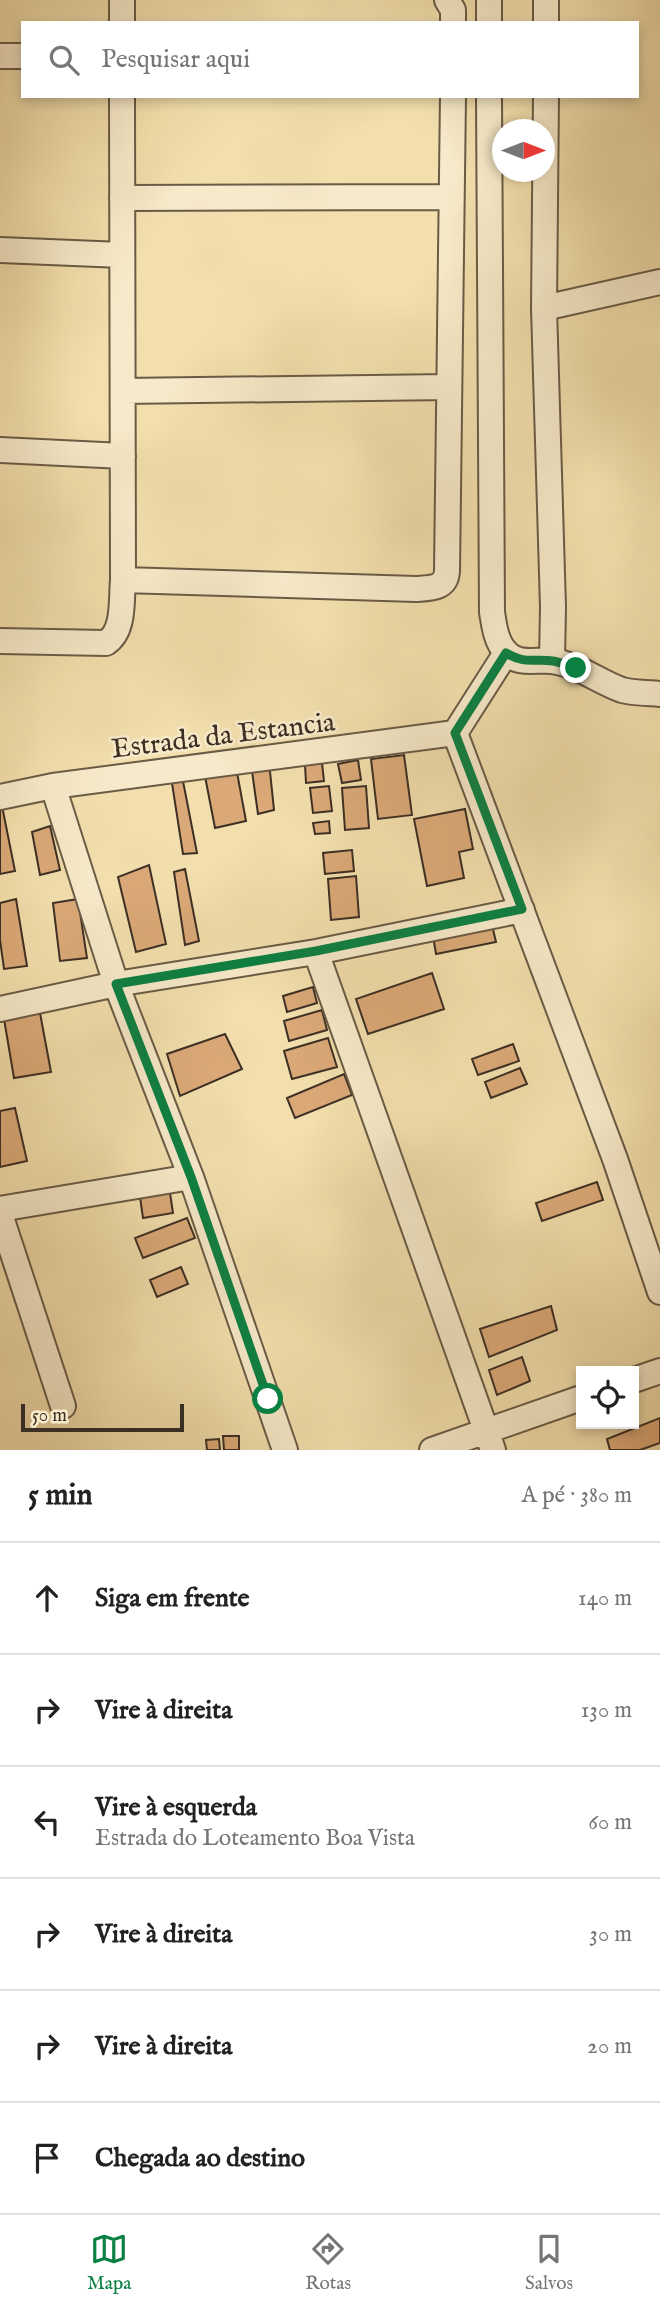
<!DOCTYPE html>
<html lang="pt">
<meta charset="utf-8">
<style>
body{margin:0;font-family:"IM FELL English",serif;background:#f2f2f2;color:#222}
.controls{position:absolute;right:21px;bottom:21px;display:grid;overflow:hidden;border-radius:0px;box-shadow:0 4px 10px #0003}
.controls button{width:63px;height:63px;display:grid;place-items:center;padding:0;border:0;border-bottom:2px solid #e0e0e0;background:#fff;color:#222;font:35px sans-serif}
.compass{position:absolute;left:492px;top:119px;width:63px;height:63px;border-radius:50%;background:#fff;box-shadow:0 4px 10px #0003;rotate:90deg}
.scale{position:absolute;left:21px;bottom:18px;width:163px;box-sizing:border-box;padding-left:7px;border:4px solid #3c2f24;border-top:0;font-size:19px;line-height:24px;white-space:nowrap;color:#3c2f24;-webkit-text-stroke:5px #f7eaca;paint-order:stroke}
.stop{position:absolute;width:21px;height:21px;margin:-16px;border:5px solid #0b8043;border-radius:50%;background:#fff}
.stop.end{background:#0b8043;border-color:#fff;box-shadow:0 2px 7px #0008}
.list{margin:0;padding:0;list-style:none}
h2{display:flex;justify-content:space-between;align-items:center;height:91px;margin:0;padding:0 28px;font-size:30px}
h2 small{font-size:23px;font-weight:400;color:#767676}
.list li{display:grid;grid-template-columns:46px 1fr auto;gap:21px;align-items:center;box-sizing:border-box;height:112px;padding:0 28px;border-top:2px solid #e0e0e0}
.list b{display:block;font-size:26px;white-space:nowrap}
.list p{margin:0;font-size:23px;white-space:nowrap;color:#767676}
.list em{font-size:23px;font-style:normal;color:#767676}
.icon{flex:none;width:38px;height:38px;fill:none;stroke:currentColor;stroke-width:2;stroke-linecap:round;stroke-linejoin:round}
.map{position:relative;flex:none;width:660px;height:1450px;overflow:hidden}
.search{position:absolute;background:#fff;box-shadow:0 4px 10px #0003;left:21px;right:21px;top:21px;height:77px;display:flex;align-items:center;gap:18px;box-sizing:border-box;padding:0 24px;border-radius:0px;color:#767676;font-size:26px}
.sheet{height:763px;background:#fff}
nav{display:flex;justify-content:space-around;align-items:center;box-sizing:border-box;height:98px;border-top:2px solid #e0e0e0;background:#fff;font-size:19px;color:#767676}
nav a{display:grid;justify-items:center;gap:4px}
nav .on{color:#0b8043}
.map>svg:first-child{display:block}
.building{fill:#dba978;stroke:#3c2f24;stroke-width:2}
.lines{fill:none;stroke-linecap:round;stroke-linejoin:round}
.minor-casing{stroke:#6a5b46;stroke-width:28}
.minor{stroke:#f7eaca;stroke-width:24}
.route{stroke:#0b8043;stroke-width:9}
.labels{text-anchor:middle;stroke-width:5;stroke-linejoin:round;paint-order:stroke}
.street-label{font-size:28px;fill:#3c2f24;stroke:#f7eaca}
</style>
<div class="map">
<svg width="660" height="1450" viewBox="0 0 660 1450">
<rect width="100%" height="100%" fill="#f2dfad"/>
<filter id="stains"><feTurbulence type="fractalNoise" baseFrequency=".00286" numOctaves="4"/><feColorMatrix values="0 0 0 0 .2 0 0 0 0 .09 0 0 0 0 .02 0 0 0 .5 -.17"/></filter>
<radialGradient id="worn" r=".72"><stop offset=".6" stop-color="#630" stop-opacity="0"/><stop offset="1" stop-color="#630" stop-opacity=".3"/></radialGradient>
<path class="building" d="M 404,755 L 412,815 L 378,819 L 371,759 Z
M 358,760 L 361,780 L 342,783 L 338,764 Z
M 269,762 L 274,810 L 258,814 L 251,764 Z
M 322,763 L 324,781 L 306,783 L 305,765 Z
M 236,767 L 246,821 L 215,828 L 204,771 Z
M 182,776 L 197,853 L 183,854 L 171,777 Z
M 329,786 L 332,811 L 313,813 L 310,788 Z
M 366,786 L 369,828 L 345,830 L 342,788 Z
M 2,806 L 15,871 L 0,874 L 0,807 Z
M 465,809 L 473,849 L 459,852 L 464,878 L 427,886 L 414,819 Z
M 329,821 L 330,833 L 315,834 L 313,823 Z
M 50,826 L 60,870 L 40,875 L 32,832 Z
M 352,850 L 354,871 L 325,874 L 323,853 Z
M 149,865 L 166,944 L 136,952 L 118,877 Z
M 185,869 L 199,941 L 185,945 L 174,872 Z
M 356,876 L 359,917 L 331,920 L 328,879 Z
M 16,899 L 27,966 L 4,969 L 0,940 L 0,903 Z
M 78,899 L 87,958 L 60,961 L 53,903 Z
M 492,925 L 496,942 L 436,954 L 433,936 Z
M 432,973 L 444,1009 L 368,1034 L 356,999 Z
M 313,987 L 317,1003 L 287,1012 L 283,996 Z
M 322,1010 L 327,1030 L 289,1041 L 284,1021 Z
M 40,1013 L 51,1072 L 14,1078 L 4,1019 Z
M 225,1034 L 242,1069 L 180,1096 L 167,1054 Z
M 328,1038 L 337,1067 L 292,1079 L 284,1051 Z
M 513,1044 L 519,1061 L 478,1075 L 472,1059 Z
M 520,1068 L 527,1084 L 491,1098 L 485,1082 Z
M 344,1074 L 352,1095 L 295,1118 L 287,1098 Z
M 15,1108 L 27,1161 L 0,1167 L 0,1111 Z
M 597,1182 L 603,1200 L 542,1221 L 536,1203 Z
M 170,1193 L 173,1213 L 143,1218 L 140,1197 Z
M 187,1218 L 195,1238 L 143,1258 L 135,1238 Z
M 181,1267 L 188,1284 L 157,1297 L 150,1280 Z
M 551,1306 L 557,1330 L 489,1357 L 480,1329 Z
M 522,1357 L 530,1381 L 497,1395 L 489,1370 Z
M 660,1418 L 660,1443 L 640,1450 L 610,1450 L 607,1439 Z
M 223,1436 L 239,1436 L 239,1450 L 224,1450 Z
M 219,1439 L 220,1450 L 207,1450 L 206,1440 Z"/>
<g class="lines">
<defs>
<path id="minor" d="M 122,0 L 122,23
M 447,0 L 453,10 L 453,23
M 489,0 L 489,23
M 546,23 L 546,0
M 0,56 L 23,56
M 489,96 L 492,612 C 494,625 496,642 506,652 C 518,666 537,659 552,661 C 577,664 599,682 622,690 C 634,693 648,693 660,694
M 546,96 L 544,308 L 553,607 L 552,661
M 122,198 L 451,197
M 0,250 L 122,255
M 544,308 L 660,282
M 123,391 L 449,387
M 0,450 L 123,456
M 123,580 L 416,589 C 430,588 446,589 447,571 L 453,96
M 0,641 L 106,643 C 125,631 121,600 123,580 L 122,96
M 455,733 L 615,1159 L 660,1292
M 455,733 L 506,653
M 53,786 L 116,984 L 191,1177 L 285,1450
M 0,797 L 53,786 L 455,733
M 316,952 L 493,1450
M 0,1009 L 116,984 L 316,952 L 522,910
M 0,1209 L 191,1177
M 0,1214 L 63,1406
M 634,1380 L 660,1371
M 432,1450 L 581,1398"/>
</defs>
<use href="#minor" class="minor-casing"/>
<use href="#minor" class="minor"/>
</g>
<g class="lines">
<path class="route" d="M 268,1399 L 191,1177 L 116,984 L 316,951 L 522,909 L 455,733 L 506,653 C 527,665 532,658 553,661 C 560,662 569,666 576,668"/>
</g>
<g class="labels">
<g class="street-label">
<text transform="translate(223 734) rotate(-7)" y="10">Estrada da Estancia</text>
</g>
</g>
<rect width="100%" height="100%" filter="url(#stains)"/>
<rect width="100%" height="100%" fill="url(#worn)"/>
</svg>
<div class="controls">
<button><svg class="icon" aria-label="locate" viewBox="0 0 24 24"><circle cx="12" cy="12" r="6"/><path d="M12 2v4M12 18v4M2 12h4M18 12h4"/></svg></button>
</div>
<svg class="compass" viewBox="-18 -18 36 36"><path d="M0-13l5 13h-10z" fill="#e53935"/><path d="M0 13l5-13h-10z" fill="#767676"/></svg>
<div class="scale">50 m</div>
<div class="stop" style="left:268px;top:1399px"></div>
<div class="stop end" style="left:576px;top:668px"></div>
<div class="search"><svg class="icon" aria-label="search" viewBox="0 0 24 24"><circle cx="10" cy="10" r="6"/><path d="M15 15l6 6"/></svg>Pesquisar aqui</div>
</div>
<section class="sheet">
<h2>5 min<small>A pé · 380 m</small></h2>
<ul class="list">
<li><svg class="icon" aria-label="ahead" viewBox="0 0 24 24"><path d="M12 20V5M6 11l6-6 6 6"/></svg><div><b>Siga em frente</b></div><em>140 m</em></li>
<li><svg class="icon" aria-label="right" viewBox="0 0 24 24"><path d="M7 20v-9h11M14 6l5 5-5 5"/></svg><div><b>Vire à direita</b></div><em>130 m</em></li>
<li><svg class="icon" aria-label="left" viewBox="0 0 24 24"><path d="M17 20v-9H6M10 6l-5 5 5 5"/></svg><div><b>Vire à esquerda</b><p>Estrada do Loteamento Boa Vista</p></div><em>60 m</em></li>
<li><svg class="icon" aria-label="right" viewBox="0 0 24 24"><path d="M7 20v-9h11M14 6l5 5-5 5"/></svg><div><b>Vire à direita</b></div><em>30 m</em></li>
<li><svg class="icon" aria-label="right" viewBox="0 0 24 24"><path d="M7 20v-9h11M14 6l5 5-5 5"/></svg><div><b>Vire à direita</b></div><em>20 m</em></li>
<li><svg class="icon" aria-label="arrive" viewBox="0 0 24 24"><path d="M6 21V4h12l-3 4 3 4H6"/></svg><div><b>Chegada ao destino</b></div></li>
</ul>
</section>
<nav>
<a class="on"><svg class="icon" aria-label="map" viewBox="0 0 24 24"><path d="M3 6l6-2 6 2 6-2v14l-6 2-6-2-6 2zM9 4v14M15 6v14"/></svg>Mapa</a>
<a><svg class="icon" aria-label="directions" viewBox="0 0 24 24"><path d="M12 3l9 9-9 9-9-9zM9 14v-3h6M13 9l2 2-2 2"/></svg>Rotas</a>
<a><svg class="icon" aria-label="saved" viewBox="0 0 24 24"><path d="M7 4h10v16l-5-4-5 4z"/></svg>Salvos</a>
</nav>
